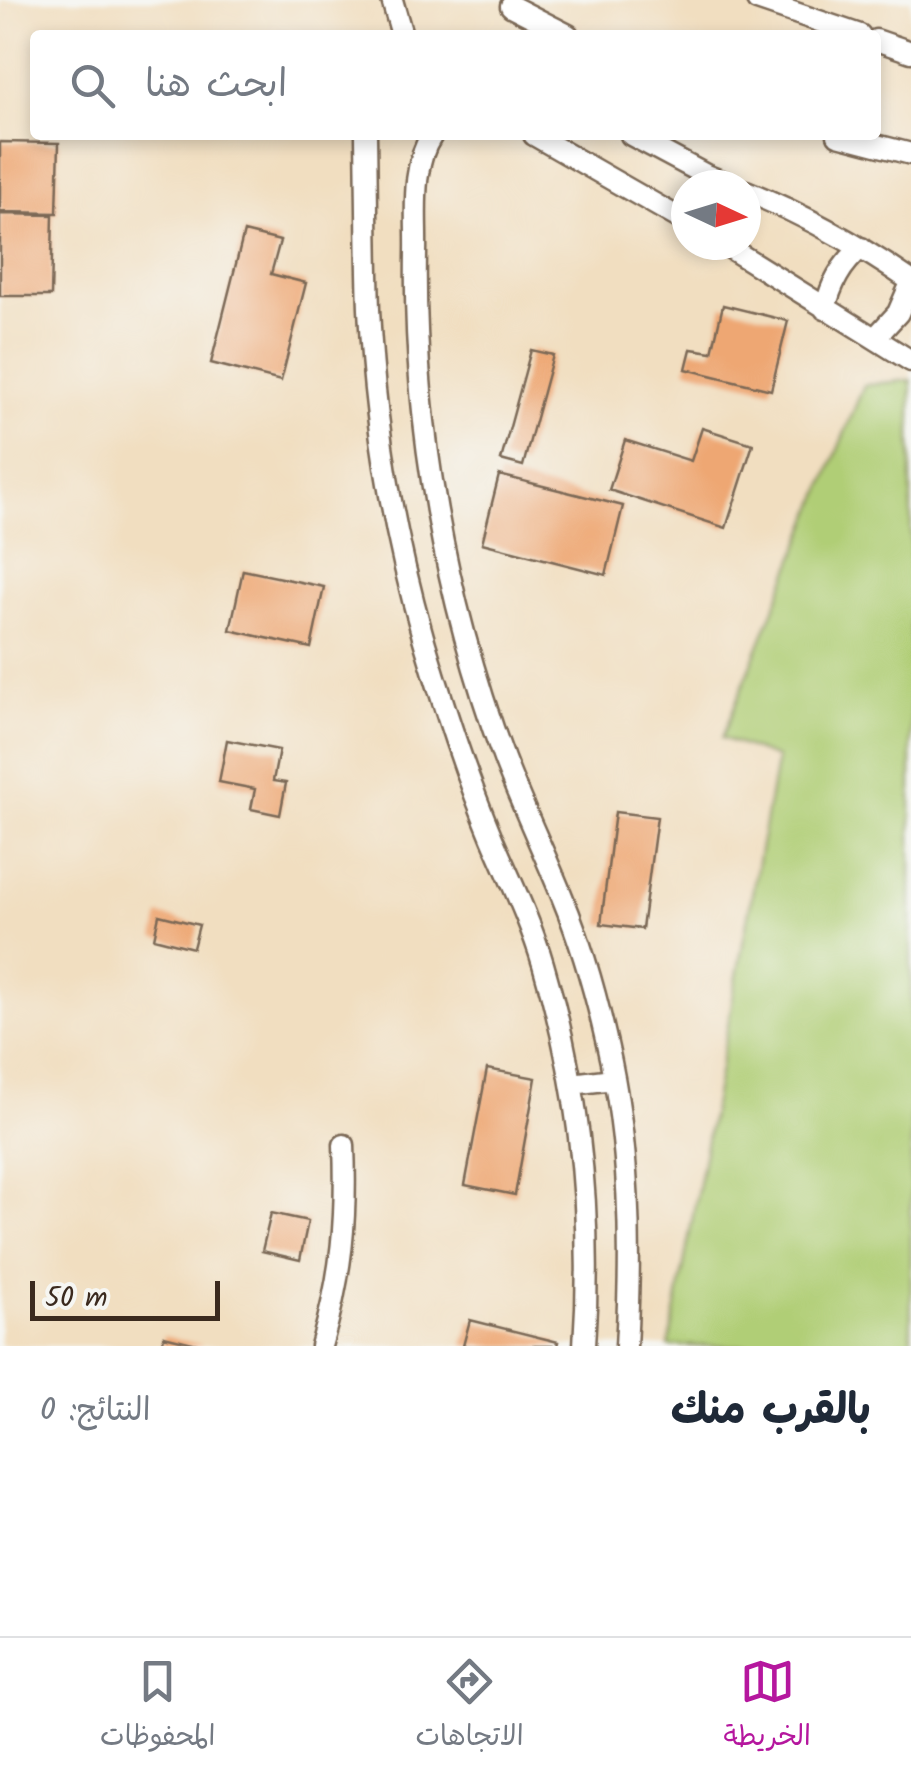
<!DOCTYPE html>
<html lang="ar">
<meta charset="utf-8">
<style>
body{margin:0;font-family:Kalam,"Playpen Sans Arabic",sans-serif;background:#f6f6f7;color:#1f2937;direction:rtl}
.compass{position:absolute;left:671px;top:170px;width:90px;height:90px;border-radius:50%;background:#fff;box-shadow:0 5px 15px #0003;rotate:94deg}
.scale{position:absolute;left:30px;bottom:25px;width:190px;box-sizing:border-box;padding-left:10px;border:5px solid #3b2a1e;border-top:0;font-size:28px;line-height:35px;white-space:nowrap;color:#3b2a1e;-webkit-text-stroke:8px #f6f6f2;paint-order:stroke}
.list{margin:0;padding:0;list-style:none}
h2{display:flex;justify-content:space-between;align-items:center;height:130px;margin:0;padding:0 40px;font-size:42px}
h2 small{font-size:32px;font-weight:400;color:#747a83}
.icon{flex:none;width:55px;height:55px;fill:none;stroke:currentColor;stroke-width:2;stroke-linecap:round;stroke-linejoin:round}
.map{position:relative;flex:none;width:911px;height:1346px;overflow:hidden;direction:ltr}
.search{position:absolute;background:#fff;box-shadow:0 5px 15px #0003;left:30px;right:30px;top:30px;height:110px;display:flex;align-items:center;gap:25px;box-sizing:border-box;padding:0 35px;border-radius:10px;color:#747a83;font-size:38px}
.sheet{height:290px;background:#fff}
nav{display:flex;justify-content:space-around;align-items:center;box-sizing:border-box;height:140px;border-top:2px solid #e0e1e3;background:#fff;font-size:28px;color:#747a83}
nav a{display:grid;justify-items:center;gap:5px}
nav .on{color:#b5179e}
.map>svg:first-child{display:block}
.green{fill:#b0ce76;stroke:#767c4a;stroke-width:2.5}
.building{fill:#eea773}
.lines{fill:none;stroke-linecap:round;stroke-linejoin:round}
.street-casing{stroke:#7b6957;stroke-width:25}
.street{stroke:#fff;stroke-width:20}
</style>
<div class="map">
<svg width="911" height="1346" viewBox="0 0 911 1346">
<rect width="100%" height="100%" fill="#f6f6f2"/>
<filter id="ink" filterUnits="userSpaceOnUse"><feTurbulence type="fractalNoise" baseFrequency=".01" numOctaves="2"/><feDisplacementMap in="SourceGraphic" scale="20" xChannelSelector="R" yChannelSelector="G"/><feConvolveMatrix kernelMatrix="1 2 1 2 8 2 1 2 1" color-interpolation-filters="sRGB"/></filter>
<filter id="wash" filterUnits="userSpaceOnUse"><feTurbulence type="fractalNoise" baseFrequency=".0048" numOctaves="4" result="noise"/><feDisplacementMap in="SourceGraphic" scale="40" xChannelSelector="R" yChannelSelector="G"/><feGaussianBlur stdDeviation="2.25" result="paint"/><feColorMatrix in="noise" values="0 0 0 0 0 0 0 0 0 0 0 0 0 0 0 0 0 1.4 0 .05"/><feComposite in="paint" operator="in"/></filter>
<g filter="url(#wash)">
<rect width="100%" height="100%" fill="#f1dec0"/>
<path class="green" d="M 911,380 L 911,1346 L 669,1346 L 777,758 L 722,738 L 864,385 Z"/>
<g id="blocks">
<path class="building" d="M 0,142 L 59,143 L 57,213 L 0,212 Z
M 0,214 L 53,215 L 51,296 L 0,296 Z
M 244,232 L 280,241 L 271,274 L 306,283 L 281,381 L 211,363 Z
M 723,305 L 788,321 L 771,390 L 686,369 L 691,349 L 712,352 Z
M 531,350 L 553,355 L 523,466 L 501,460 Z
M 702,428 L 753,444 L 726,528 L 609,490 L 625,440 L 691,461 Z
M 499,475 L 623,506 L 606,575 L 482,543 Z
M 243,570 L 324,587 L 311,648 L 230,630 Z
M 227,740 L 279,750 L 273,781 L 286,783 L 280,815 L 251,809 L 255,789 L 219,782 Z
M 615,812 L 657,817 L 642,929 L 601,924 Z
M 159,915 L 199,925 L 193,948 L 154,938 Z
M 487,1069 L 536,1078 L 515,1195 L 465,1185 Z
M 271,1213 L 308,1221 L 300,1260 L 262,1251 Z
M 470,1320 L 558,1342 L 557,1346 L 463,1346 Z
M 164,1336 L 201,1345 L 201,1346 L 162,1346 Z"/>
</g>
</g>
<g filter="url(#ink)">
<use href="#blocks" fill-opacity="0" stroke="#7b6957" stroke-width="2.5"/>
<g class="lines">
<defs>
<path id="street" d="M 392,0 L 402,35
M 757,0 L 860,35
M 511,6 L 568,35
M 876,40 L 911,52
M 366,135 C 367,193 367,251 369,309 C 374,419 393,532 423,637 C 443,705 465,773 492,838 C 510,880 530,920 543,964 C 580,1088 593,1217 584,1346
M 432,135 C 410,168 417,215 416,253 C 413,423 445,599 504,759 C 522,806 544,852 563,899 C 582,945 596,995 607,1044 C 630,1143 632,1245 626,1346
M 534,135 L 686,222
M 631,135 L 706,175 L 731,185
M 838,135 L 911,154
M 746,191 C 805,215 859,245 911,281
M 725,245 L 911,361
M 825,309 C 831,284 841,265 861,248
M 875,338 L 898,313 L 911,283
M 572,1084 L 613,1079
M 321,1346 C 342,1275 347,1219 344,1145"/>
</defs>
<use href="#street" class="street-casing"/>
<use href="#street" class="street"/>
</g>
</g>
</svg>
<svg class="compass" viewBox="-18 -18 36 36"><path d="M0-13l5 13h-10z" fill="#e53935"/><path d="M0 13l5-13h-10z" fill="#747a83"/></svg>
<div class="scale">50 m</div>
<div class="search"><svg class="icon" aria-label="search" viewBox="0 0 24 24"><circle cx="10" cy="10" r="6"/><path d="M15 15l6 6"/></svg>ابحث هنا</div>
</div>
<section class="sheet">
<h2>بالقرب منك<small>النتائج: 0</small></h2>
<ul class="list">
</ul>
</section>
<nav>
<a class="on"><svg class="icon" aria-label="map" viewBox="0 0 24 24"><path d="M3 6l6-2 6 2 6-2v14l-6 2-6-2-6 2zM9 4v14M15 6v14"/></svg>الخريطة</a>
<a><svg class="icon" aria-label="directions" viewBox="0 0 24 24"><path d="M12 3l9 9-9 9-9-9zM9 14v-3h6M13 9l2 2-2 2"/></svg>الاتجاهات</a>
<a><svg class="icon" aria-label="saved" viewBox="0 0 24 24"><path d="M7 4h10v16l-5-4-5 4z"/></svg>المحفوظات</a>
</nav>
